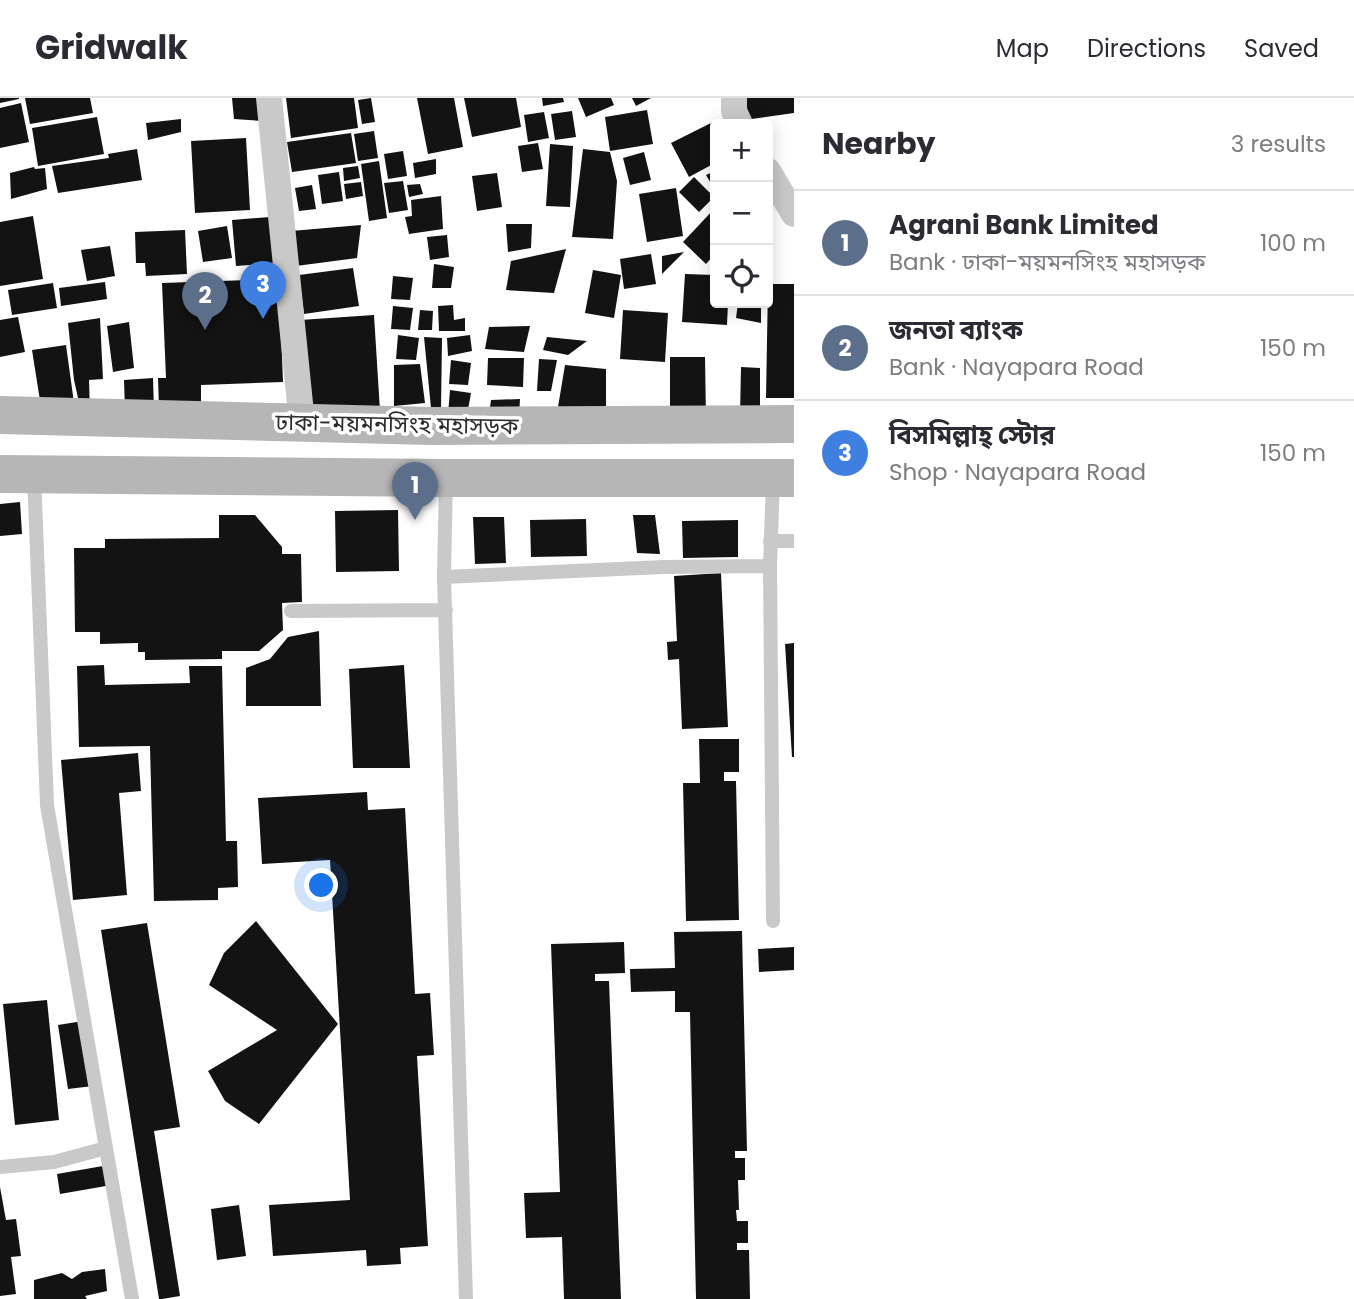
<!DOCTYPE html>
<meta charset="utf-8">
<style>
body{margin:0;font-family:Poppins,"Noto Sans Bengali",sans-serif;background:#f7f7f7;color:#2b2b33}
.controls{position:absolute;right:21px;top:21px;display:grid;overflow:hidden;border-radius:7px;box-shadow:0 4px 18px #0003}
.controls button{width:63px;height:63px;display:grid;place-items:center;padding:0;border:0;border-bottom:2px solid #e1e1e2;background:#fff;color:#2b2b33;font:35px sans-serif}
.you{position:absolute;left:322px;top:788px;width:24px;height:24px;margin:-18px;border:5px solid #fff;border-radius:50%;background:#1a73e8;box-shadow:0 0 0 10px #1a73e833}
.badge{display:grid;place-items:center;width:46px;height:46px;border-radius:50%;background:#db2777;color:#fff;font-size:23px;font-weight:700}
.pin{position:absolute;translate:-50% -58px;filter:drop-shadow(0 2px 4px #0008)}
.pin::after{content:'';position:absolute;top:37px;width:24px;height:21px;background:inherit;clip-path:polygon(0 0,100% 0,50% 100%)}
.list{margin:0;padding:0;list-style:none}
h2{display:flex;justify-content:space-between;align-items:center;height:91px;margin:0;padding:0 28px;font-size:30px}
h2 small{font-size:23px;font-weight:400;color:#7c7c81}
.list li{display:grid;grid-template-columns:46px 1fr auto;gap:21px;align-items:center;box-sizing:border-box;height:105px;padding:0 28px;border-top:2px solid #e1e1e2}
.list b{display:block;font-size:26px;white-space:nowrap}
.list p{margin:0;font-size:23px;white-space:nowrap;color:#7c7c81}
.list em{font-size:23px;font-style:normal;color:#7c7c81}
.icon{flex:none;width:38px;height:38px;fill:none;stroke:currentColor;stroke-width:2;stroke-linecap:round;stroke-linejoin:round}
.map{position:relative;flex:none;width:794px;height:1201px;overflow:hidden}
header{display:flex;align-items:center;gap:42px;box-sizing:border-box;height:98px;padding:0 35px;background:#fff;border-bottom:2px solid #e1e1e2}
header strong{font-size:33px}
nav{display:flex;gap:38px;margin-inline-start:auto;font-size:24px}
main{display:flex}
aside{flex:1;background:#fff}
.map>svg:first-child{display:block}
.building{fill:#131313}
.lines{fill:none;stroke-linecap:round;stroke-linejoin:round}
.lane{stroke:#c9c9c9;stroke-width:14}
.street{stroke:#c9c9c9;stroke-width:26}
.secondary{stroke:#b6b6b6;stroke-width:38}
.labels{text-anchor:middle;stroke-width:7;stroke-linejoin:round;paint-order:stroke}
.street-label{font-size:23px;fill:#2c2c2c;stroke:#fff}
</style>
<header>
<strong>Gridwalk</strong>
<nav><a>Map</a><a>Directions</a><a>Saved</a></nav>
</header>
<main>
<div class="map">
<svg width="794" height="1201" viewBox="0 0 794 1201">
<rect width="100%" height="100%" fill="#fff"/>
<path class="building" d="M 0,0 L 19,0 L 19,1 L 0,5 Z
M 25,0 L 90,0 L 93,15 L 30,26 Z
M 232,0 L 260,0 L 263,23 L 234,21 Z
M 286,0 L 354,0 L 358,30 L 291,40 Z
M 371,0 L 375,24 L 362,26 L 358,2 Z
M 417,0 L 454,0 L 463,49 L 428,56 Z
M 464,0 L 516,0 L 521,29 L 472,39 Z
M 542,0 L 563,0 L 564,4 L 543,8 Z
M 578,0 L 611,0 L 614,7 L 586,19 Z
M 632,0 L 651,0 L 636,8 Z
M 741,0 L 794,0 L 794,15 L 744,22 Z
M 21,5 L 29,44 L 0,50 L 0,10 Z
M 647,12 L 653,46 L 610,53 L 605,19 Z
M 572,13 L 576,39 L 555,42 L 551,16 Z
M 544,14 L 549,40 L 528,44 L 524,17 Z
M 97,19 L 104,56 L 38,68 L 32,30 Z
M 181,21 L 181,34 L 148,42 L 146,25 Z
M 715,23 L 717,26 L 715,65 L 689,79 L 671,45 Z
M 374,33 L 378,60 L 358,63 L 354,36 Z
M 351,35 L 356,65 L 292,74 L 287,44 Z
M 246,40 L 250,112 L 195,115 L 191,43 Z
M 538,45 L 543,71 L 522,74 L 518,48 Z
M 550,46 L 573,48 L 570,109 L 546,108 Z
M 137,51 L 142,82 L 58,95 L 52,68 L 109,60 L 108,56 Z
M 583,51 L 610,54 L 617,83 L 613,141 L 572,139 Z
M 403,53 L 407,78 L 388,81 L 384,56 Z
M 644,54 L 651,82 L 630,87 L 623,60 Z
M 436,61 L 436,76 L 415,80 L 413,65 Z
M 379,63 L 387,120 L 369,123 L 361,66 Z
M 358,68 L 360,80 L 344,83 L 343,70 Z
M 34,69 L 35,71 L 45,70 L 47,91 L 11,101 L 10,75 Z
M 715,73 L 715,92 L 706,77 Z
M 339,74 L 343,103 L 322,106 L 318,77 Z
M 497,75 L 502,109 L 477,113 L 472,78 Z
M 694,79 L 714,99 L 699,114 L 679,94 Z
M 403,83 L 408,112 L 389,115 L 384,85 Z
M 361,84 L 363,98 L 346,101 L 344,86 Z
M 420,86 L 423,96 L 409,99 L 407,87 Z
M 312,87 L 316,111 L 299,113 L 295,90 Z
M 676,90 L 683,138 L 647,144 L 639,96 Z
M 441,98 L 443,131 L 409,136 L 405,119 L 412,118 L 411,102 Z
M 715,110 L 715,156 L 706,166 L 683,144 Z
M 33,118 L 43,181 L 0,188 L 0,124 Z
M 270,119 L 274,165 L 236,168 L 232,122 Z
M 506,126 L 532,126 L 531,150 L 508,154 Z
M 361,127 L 357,160 L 296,168 L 291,133 Z
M 227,128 L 232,160 L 203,164 L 198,133 Z
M 185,132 L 187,176 L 146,178 L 145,165 L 136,165 L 135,134 Z
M 447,137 L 449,159 L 430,162 L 427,139 Z
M 110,148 L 115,178 L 87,183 L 81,152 Z
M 566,151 L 554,195 L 506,192 L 511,163 Z
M 684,154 L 662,176 L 662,158 Z
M 651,156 L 656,186 L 624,191 L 620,161 Z
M 434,166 L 454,169 L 451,190 L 432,190 Z
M 353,170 L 359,208 L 304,216 L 299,177 Z
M 593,172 L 621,177 L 614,220 L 585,215 Z
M 685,176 L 715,177 L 715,205 L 728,205 L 727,227 L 682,224 Z
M 393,178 L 413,180 L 410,202 L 391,201 Z
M 279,181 L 283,284 L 201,287 L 201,309 L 159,311 L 158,280 L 166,280 L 162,185 Z
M 105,184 L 107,201 L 61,208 L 59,190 Z
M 53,185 L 57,210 L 12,217 L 8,192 Z
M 768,186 L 794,186 L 794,300 L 766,300 Z
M 738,205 L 761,205 L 761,225 L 736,220 Z
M 453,207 L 454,222 L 465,220 L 465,233 L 439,233 L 438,208 Z
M 393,208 L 413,210 L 410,232 L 391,231 Z
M 420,212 L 433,213 L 432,232 L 418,232 Z
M 623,212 L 668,215 L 665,264 L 620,261 Z
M 374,217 L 380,313 L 307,318 L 300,222 Z
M 18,219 L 25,254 L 0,259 L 0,222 Z
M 100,220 L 103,281 L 89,282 L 90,313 L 81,313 L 74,282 L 68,225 Z
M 129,224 L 134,270 L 113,274 L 107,228 Z
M 530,228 L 524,254 L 485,251 L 489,229 Z
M 398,237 L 419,240 L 416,262 L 396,261 Z
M 470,237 L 472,253 L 448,258 L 447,240 Z
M 424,239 L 442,240 L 441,311 L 431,310 Z
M 547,239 L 587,243 L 568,257 L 543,252 Z
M 66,247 L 74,305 L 41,309 L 32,252 Z
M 670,259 L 705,259 L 706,322 L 670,322 Z
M 488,260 L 524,260 L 523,289 L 487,287 Z
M 539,261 L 557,262 L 551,293 L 537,293 Z
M 451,262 L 471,265 L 468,287 L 449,286 Z
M 420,266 L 425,305 L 394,308 L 394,267 Z
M 565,267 L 606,271 L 606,323 L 556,321 Z
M 741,269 L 760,270 L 760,317 L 740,318 Z
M 153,280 L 154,312 L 125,313 L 124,282 Z
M 450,292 L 471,295 L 467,317 L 448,316 Z
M 520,301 L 519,318 L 489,317 L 491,302 Z
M 20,404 L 22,436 L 0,438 L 0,406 Z
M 398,412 L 399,473 L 336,474 L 335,413 Z
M 219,417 L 255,417 L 282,449 L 282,456 L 301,456 L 302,504 L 282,505 L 283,532 L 259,553 L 222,553 L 222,561 L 145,562 L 145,554 L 138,554 L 138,545 L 100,546 L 100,534 L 75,534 L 74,450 L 105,450 L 105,441 L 219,440 Z
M 633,417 L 655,417 L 660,456 L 637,455 Z
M 473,419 L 504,419 L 506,465 L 475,466 Z
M 586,421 L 587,458 L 531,459 L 530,422 Z
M 738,422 L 738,459 L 683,460 L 682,423 Z
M 721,475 L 728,629 L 682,631 L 679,561 L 668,562 L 667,544 L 677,543 L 674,478 Z
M 319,533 L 321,608 L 246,608 L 246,570 L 270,561 L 288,539 Z
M 794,545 L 794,659 L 792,659 L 785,546 Z
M 104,567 L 105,587 L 190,585 L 189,568 L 222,568 L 226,743 L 237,743 L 238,789 L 218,790 L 218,802 L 154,803 L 150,648 L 79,649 L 77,568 Z
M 404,567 L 410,670 L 353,670 L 349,571 Z
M 699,641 L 739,641 L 739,674 L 724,674 L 724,683 L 736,683 L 739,822 L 686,823 L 683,685 L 700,685 Z
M 138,655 L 141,693 L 119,695 L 127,797 L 73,802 L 61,662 Z
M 367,694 L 368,712 L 405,710 L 415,896 L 430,895 L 434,957 L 417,958 L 428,1148 L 400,1150 L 401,1166 L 367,1168 L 366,1152 L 273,1158 L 269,1107 L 350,1102 L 330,762 L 262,766 L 258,700 Z
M 256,823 L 338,926 L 259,1026 L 225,1003 L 208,973 L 277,932 L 209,887 L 224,855 Z
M 147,825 L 180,1029 L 154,1033 L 180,1198 L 162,1201 L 159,1201 L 101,832 Z
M 742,833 L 747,1053 L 735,1053 L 735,1060 L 745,1060 L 745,1082 L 738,1082 L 739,1112 L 736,1112 L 737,1123 L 748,1123 L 748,1145 L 737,1145 L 737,1152 L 749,1152 L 750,1201 L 696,1201 L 690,914 L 675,914 L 675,893 L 631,894 L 630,871 L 675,870 L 674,834 Z
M 624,844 L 625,875 L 595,876 L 595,883 L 609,883 L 621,1201 L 564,1201 L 562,1139 L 526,1140 L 524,1095 L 560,1094 L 551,846 Z
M 794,849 L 794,872 L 759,874 L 758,851 Z
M 47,902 L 59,1022 L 15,1027 L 3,906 Z
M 83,923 L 93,988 L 68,991 L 58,927 Z
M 103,1068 L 106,1088 L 60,1096 L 57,1076 Z
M 0,1089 L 6,1122 L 16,1121 L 21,1158 L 11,1159 L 16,1196 L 0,1198 Z
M 239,1107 L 246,1158 L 217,1162 L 211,1111 Z
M 105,1171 L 107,1193 L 85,1198 L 87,1201 L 34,1201 L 34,1182 L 62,1175 L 72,1181 L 82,1174 Z"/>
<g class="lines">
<path class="lane" d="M 446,382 L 444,479 L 466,1201
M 770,443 L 794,443
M 770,468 L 773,382
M 444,479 L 663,469 L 770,468 L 773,823
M 291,513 L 446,512
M 106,1050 L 132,1201
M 0,1069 L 54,1064 L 106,1050 L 47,707 L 34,377"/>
<path class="street" d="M 269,0 L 302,325
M 734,0 L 734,13 L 740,26
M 768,73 L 794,116"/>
<path class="secondary" d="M 0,317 L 431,328 L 794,326
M 0,376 L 446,380 L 794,380"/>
</g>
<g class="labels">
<g class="street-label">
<text transform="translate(397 326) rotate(1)" y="8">ঢাকা-ময়মনসিংহ মহাসড়ক</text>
</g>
</g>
</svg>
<div class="controls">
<button>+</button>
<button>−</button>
<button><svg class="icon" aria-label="locate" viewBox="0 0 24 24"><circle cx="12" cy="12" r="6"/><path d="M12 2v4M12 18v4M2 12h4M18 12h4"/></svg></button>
</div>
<div class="you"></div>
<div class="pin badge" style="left:415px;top:422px;background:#5c6f8a">1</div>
<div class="pin badge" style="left:205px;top:232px;background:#5c6f8a">2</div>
<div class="pin badge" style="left:263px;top:221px;background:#3f7fe0">3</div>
</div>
<aside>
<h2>Nearby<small>3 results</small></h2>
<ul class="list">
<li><span class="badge" style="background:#5c6f8a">1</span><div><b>Agrani Bank Limited</b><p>Bank · ঢাকা-ময়মনসিংহ মহাসড়ক</p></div><em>100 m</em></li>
<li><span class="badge" style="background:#5c6f8a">2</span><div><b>জনতা ব্যাংক</b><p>Bank · Nayapara Road</p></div><em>150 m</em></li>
<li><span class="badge" style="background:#3f7fe0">3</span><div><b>বিসমিল্লাহ্ স্টোর</b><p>Shop · Nayapara Road</p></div><em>150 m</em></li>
</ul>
</aside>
</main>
